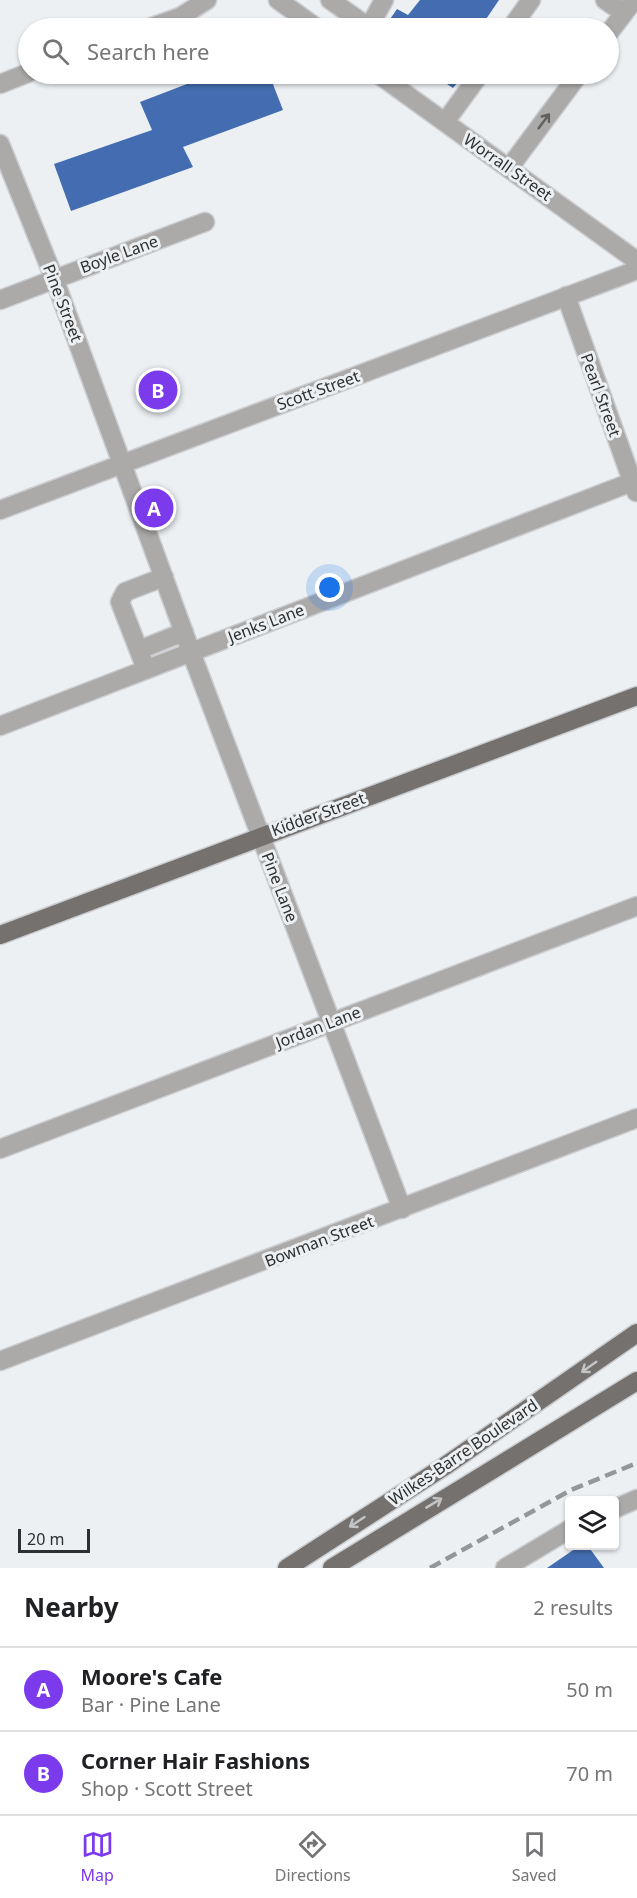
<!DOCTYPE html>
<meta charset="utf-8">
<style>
body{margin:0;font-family:"Noto Sans",sans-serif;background:#f2f2f2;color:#202124}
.controls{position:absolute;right:18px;bottom:18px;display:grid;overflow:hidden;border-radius:6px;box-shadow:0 2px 4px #0004}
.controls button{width:54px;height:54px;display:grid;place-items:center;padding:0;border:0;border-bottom:2px solid #e0e0e0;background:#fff;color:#202124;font:30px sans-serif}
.scale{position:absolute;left:18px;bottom:15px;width:72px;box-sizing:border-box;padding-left:6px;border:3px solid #2e2f30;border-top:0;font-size:16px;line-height:21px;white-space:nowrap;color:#2e2f30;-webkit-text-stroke:4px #edf0f3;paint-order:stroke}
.you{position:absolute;left:330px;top:588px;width:21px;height:21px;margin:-15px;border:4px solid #fff;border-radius:50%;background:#1a73e8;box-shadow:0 0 0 9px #1a73e833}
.badge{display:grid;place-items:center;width:39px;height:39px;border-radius:50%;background:#7c3aed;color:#fff;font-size:20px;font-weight:700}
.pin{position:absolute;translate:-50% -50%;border:3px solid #fff;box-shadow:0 2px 6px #0006}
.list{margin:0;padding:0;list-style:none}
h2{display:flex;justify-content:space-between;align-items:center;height:78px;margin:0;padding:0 24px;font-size:26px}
h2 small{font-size:20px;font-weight:400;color:#757577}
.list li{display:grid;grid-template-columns:39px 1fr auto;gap:18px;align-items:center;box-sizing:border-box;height:84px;padding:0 24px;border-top:2px solid #e0e0e0}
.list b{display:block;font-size:22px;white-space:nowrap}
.list p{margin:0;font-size:20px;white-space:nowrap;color:#757577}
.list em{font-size:20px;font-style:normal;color:#757577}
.icon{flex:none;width:33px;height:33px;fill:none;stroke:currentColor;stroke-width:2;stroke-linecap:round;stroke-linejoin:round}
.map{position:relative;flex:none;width:637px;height:1568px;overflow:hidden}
.search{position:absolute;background:#fff;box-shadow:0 2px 4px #0004;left:18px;right:18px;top:18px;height:66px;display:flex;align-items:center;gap:15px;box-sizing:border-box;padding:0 21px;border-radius:33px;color:#757577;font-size:22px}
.sheet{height:246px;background:#fff}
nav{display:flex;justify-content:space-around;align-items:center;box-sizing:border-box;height:84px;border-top:2px solid #e0e0e0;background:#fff;font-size:16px;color:#757577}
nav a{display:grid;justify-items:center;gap:3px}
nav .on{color:#7c3aed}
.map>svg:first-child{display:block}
.building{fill:#436db0}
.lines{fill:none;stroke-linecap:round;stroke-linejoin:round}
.minor-casing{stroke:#cbcdd0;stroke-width:21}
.major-casing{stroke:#cbcdd0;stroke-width:21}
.minor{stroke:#acaaa9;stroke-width:18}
.major{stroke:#74716f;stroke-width:18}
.rail{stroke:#949698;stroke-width:4.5;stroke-dasharray:12 6;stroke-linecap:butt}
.oneway{stroke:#606060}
.oneway2{stroke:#c3c4c5}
.labels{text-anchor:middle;stroke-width:6;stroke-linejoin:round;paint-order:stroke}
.street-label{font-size:16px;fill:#2e2f30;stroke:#edf0f3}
</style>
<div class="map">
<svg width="637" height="1568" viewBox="0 0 637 1568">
<rect width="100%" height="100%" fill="#edf0f3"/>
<path class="building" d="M 420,0 L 499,0 L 480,28 L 384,28 L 397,9 L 408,15 Z
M 213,74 L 269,74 L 283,110 L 183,147 L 193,167 L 71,211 L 54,164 L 152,130 L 140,102 Z
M 432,74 L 465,74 L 453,88 Z
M 579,1546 L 588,1546 L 604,1568 L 547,1568 Z"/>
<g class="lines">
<defs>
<path id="minor" d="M 278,0 L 317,28
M 330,0 L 370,28
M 605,0 L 624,13
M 369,27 L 384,0
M 149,28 L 180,17 L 207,0
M 511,28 L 531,0
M 608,34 L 634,0
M 378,74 L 637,261
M 0,84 L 28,73
M 445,122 L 480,74
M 0,144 L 54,278 L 191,652 L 402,1209
M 509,168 L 579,74
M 566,296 L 636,492
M 0,300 L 205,222
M 0,510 L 637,270
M 139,650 L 184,632
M 146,669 L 120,602 L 125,592 L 164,577
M 0,726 L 632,482
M 0,1149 L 637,906
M 0,1361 L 637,1118
M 614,1509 L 637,1499
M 505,1568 L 570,1529"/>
<path id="major" d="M 0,935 L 637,696
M 287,1568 L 445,1466 L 637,1333
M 332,1568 L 637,1381"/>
</defs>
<use href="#minor" class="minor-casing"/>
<use href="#major" class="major-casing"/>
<use href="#minor" class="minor"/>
<use href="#major" class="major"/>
<path class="rail" d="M 430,1568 L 571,1490 L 637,1463"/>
</g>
<defs><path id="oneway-shaft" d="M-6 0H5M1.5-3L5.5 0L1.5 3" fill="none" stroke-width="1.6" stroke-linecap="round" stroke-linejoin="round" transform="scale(1.5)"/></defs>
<use class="oneway" href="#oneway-shaft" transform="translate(544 121) rotate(-53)"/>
<g class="oneway2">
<use href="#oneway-shaft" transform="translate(589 1367) rotate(145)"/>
<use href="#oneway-shaft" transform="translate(434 1503) rotate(-31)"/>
<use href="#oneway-shaft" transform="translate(357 1522) rotate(147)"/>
</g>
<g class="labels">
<g class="street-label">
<text transform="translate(508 167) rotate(35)" y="6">Worrall Street</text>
<text transform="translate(119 254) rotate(-20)" y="6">Boyle Lane</text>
<text transform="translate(63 303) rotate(69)" y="6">Pine Street</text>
<text transform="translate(318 390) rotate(-20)" y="6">Scott Street</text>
<text transform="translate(601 395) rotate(70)" y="6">Pearl Street</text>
<text transform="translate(266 623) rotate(-21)" y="6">Jenks Lane</text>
<text transform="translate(318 814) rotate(-20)" y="6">Kidder Street</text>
<text transform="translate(280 887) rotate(69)" y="6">Pine Lane</text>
<text transform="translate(318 1027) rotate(-21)" y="6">Jordan Lane</text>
<text transform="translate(319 1241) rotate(-21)" y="6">Bowman Street</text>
<text transform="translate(463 1452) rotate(-34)" y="6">Wilkes-Barre Boulevard</text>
</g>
</g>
</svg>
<div class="controls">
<button><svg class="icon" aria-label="layers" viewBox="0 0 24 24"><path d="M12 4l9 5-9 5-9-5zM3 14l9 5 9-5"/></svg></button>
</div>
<div class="scale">20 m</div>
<div class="you"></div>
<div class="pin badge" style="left:154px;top:508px">A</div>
<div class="pin badge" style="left:158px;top:390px">B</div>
<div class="search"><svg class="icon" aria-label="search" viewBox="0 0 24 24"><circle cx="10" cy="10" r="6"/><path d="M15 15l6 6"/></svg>Search here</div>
</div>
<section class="sheet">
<h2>Nearby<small>2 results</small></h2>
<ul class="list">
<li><span class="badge">A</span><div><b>Moore's Cafe</b><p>Bar · Pine Lane</p></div><em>50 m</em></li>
<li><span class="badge">B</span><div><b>Corner Hair Fashions</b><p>Shop · Scott Street</p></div><em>70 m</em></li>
</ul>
</section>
<nav>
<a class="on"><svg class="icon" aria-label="map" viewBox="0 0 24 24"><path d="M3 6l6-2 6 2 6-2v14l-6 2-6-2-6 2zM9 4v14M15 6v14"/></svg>Map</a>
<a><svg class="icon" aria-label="directions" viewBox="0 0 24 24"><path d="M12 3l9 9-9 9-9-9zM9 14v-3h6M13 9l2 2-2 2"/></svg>Directions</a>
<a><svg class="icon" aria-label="saved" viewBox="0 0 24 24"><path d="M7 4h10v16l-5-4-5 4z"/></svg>Saved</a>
</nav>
